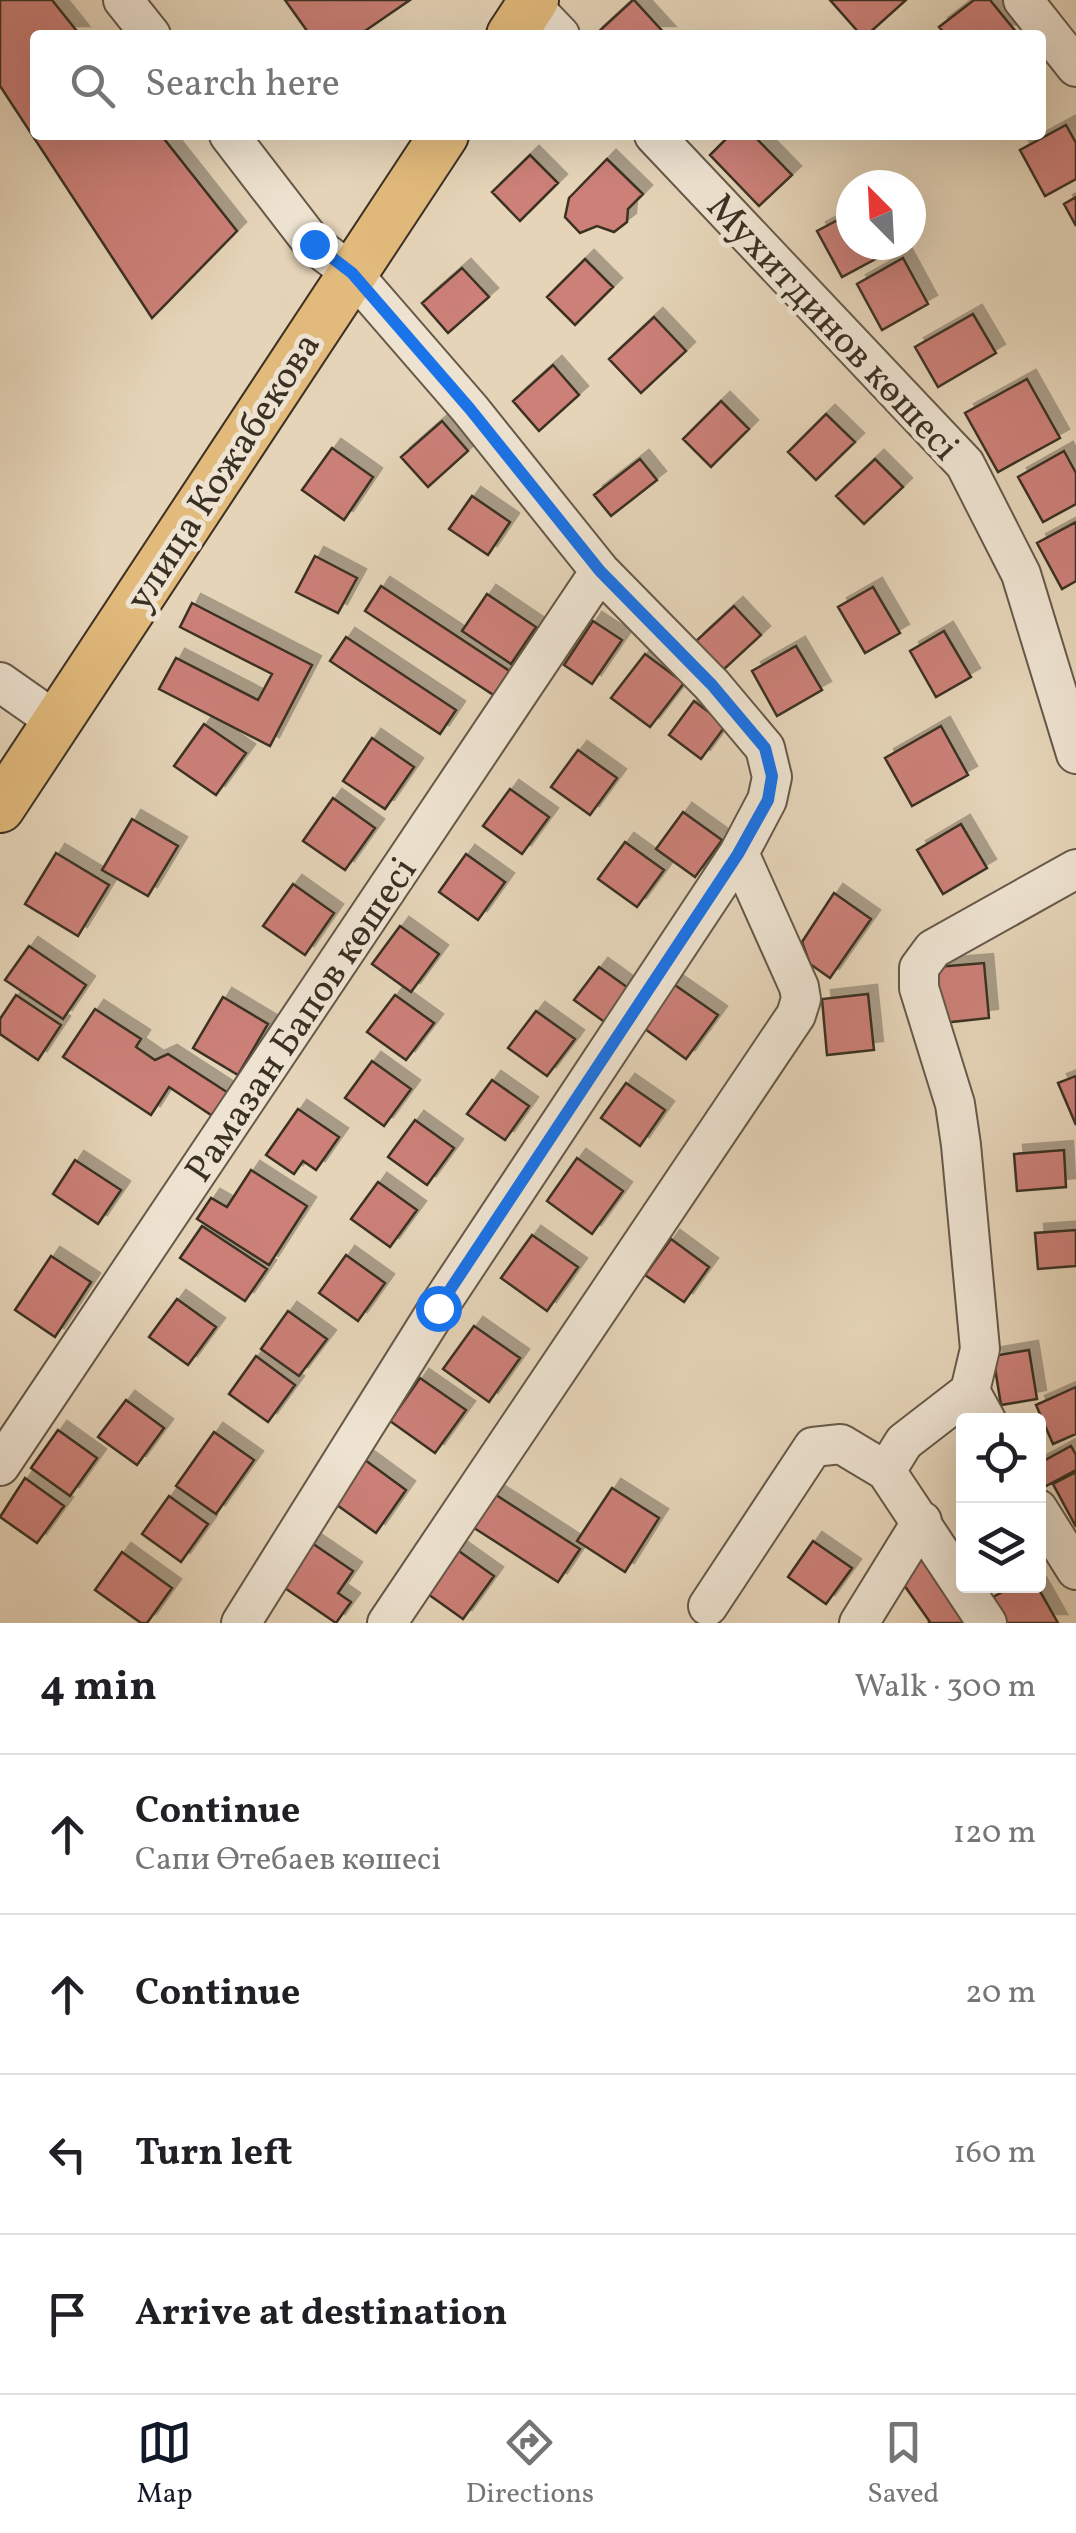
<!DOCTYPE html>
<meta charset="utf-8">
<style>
body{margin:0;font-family:Vollkorn,serif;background:#f6f6f6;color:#202124}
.controls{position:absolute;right:30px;bottom:30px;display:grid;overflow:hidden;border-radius:10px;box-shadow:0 10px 40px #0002}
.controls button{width:90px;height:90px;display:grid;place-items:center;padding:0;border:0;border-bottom:2px solid #e0e0e0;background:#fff;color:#202124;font:50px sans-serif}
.compass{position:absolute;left:836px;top:170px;width:90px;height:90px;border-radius:50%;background:#fff;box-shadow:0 10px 40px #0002;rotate:336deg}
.stop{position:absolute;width:30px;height:30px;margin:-22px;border:8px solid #1a73e8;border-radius:50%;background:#fff}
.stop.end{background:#1a73e8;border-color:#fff;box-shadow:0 2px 10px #0008}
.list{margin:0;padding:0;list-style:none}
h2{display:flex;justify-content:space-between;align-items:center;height:130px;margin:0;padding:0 40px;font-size:42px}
h2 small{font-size:32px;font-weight:400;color:#757577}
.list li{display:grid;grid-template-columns:65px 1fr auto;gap:30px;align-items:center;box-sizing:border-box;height:160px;padding:0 40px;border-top:2px solid #e0e0e0}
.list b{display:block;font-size:38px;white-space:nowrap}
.list p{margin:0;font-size:32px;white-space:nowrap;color:#757577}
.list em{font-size:32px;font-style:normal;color:#757577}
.icon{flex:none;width:55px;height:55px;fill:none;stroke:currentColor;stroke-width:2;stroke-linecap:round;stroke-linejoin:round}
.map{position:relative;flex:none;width:1076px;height:1623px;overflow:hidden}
.search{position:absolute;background:#fff;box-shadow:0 10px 40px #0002;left:30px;right:30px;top:30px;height:110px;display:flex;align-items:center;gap:25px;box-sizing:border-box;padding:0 35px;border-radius:10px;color:#757577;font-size:38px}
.sheet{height:770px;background:#fff}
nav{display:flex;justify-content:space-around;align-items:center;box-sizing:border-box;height:140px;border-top:2px solid #e0e0e0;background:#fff;font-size:28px;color:#757577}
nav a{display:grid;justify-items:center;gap:5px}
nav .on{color:#111827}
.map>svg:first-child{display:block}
.building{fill:#cc8078;stroke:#3b3024;stroke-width:2.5;filter:url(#shadow)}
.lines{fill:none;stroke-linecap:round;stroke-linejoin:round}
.minor-casing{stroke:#665949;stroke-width:42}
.major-casing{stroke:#3b3024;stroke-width:52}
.minor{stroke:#eee3d1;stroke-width:38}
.major{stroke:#e2ba7c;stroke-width:48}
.route{stroke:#1a73e8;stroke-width:12}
.labels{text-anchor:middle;stroke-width:10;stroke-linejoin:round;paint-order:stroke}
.street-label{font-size:38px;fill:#3b3024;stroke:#eee3d1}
</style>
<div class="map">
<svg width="1076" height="1623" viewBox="0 0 1076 1623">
<defs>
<filter id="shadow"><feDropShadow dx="9" dy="-9" stdDeviation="0" flood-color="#0004"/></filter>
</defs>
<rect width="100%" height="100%" fill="#e5d4b8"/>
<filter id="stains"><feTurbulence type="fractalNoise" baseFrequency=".002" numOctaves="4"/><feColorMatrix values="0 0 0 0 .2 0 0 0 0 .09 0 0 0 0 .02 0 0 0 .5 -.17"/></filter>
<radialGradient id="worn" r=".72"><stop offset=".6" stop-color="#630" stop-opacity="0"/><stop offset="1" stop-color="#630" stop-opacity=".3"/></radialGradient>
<path class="building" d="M 0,0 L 52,0 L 80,35 L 35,35 L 35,135 L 161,135 L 237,231 L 152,318 L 0,86 Z
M 285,0 L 410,0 L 359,35 L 310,35 Z
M 634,0 L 666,35 L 595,35 L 633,0 Z
M 830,0 L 906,0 L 867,35 L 861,35 Z
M 974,0 L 990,0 L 1017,33 L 946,35 L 939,27 Z
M 1066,125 L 1076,143 L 1076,179 L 1045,196 L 1020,150 Z
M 730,135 L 753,135 L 792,175 L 759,206 L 710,155 Z
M 530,155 L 558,183 L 520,221 L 492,192 Z
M 607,159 L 643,194 L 628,209 L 627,222 L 614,232 L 597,226 L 580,233 L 565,217 L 569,198 Z
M 1076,197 L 1076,226 L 1064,204 Z
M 851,213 L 851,245 L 896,248 L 842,277 L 817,231 Z
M 903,258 L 928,304 L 882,330 L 857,284 Z
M 585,259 L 613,287 L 575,325 L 547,297 Z
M 462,268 L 489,297 L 448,333 L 422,303 Z
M 973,314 L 996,353 L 938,387 L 915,347 Z
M 654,317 L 686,351 L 641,393 L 609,359 Z
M 553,365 L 579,395 L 539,431 L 513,401 Z
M 1027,379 L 1060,438 L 998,472 L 965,413 Z
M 721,401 L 749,429 L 711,467 L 683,439 Z
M 826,414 L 855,442 L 816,480 L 788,452 Z
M 442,421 L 468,451 L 428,487 L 401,457 Z
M 332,448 L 373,477 L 344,520 L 302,490 Z
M 1064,451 L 1076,473 L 1076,504 L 1043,522 L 1018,477 Z
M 640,459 L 657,480 L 611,516 L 594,495 Z
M 875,459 L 903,487 L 864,524 L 836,496 Z
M 472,496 L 510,522 L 488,555 L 449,529 Z
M 1076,522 L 1076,581 L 1062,589 L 1037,543 Z
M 315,556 L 357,578 L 338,613 L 296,592 Z
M 381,586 L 511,672 L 495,696 L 365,611 Z
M 873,587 L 900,633 L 865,653 L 838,607 Z
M 487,594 L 536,627 L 511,664 L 462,631 Z
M 192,603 L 312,665 L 270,746 L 159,689 L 176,658 L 258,700 L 272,674 L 180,627 Z
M 734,606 L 761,635 L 722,671 L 695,642 Z
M 593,621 L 622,640 L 592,684 L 564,665 Z
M 944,631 L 971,677 L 936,697 L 910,651 Z
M 346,637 L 456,710 L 440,734 L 330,661 Z
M 796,646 L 822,690 L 777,716 L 752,671 Z
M 645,654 L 684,683 L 650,727 L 611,698 Z
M 694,701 L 726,725 L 701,759 L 669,735 Z
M 204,724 L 246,753 L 216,795 L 174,766 Z
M 941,726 L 968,775 L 912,806 L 885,758 Z
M 372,738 L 414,767 L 385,809 L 343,781 Z
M 578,750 L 617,778 L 590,815 L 551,787 Z
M 510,789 L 549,817 L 522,854 L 483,826 Z
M 333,798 L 375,828 L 345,870 L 303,841 Z
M 683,812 L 722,840 L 695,877 L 656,849 Z
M 132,819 L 178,846 L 148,896 L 102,870 Z
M 961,824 L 987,868 L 943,894 L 917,850 Z
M 625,842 L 664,870 L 637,907 L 598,879 Z
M 56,853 L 109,885 L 78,936 L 25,904 Z
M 466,854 L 505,882 L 478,920 L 439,892 Z
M 293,884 L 334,913 L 305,955 L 263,926 Z
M 834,893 L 871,919 L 830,978 L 810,964 L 802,942 Z
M 400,926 L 439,954 L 411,992 L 372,964 Z
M 29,946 L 86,985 L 63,1019 L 5,980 Z
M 984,963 L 989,1018 L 942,1023 L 937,967 Z
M 599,967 L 631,990 L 606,1023 L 574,1000 Z
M 672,983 L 718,1015 L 686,1059 L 641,1026 Z
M 868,994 L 874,1050 L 827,1055 L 822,999 Z
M 16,995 L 61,1025 L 38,1060 L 0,1034 L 0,1019 Z
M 395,995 L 434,1023 L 406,1060 L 367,1032 Z
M 223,997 L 268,1024 L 238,1075 L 193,1048 Z
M 95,1009 L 141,1039 L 136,1047 L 155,1060 L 168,1054 L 233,1096 L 217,1119 L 169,1087 L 151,1115 L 63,1057 Z
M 536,1011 L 575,1039 L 547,1076 L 508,1048 Z
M 372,1061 L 411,1089 L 384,1126 L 345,1098 Z
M 1076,1076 L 1076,1125 L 1058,1083 Z
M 492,1080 L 529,1106 L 505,1140 L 467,1114 Z
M 626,1083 L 665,1110 L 640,1146 L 601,1118 Z
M 298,1109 L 339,1137 L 316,1170 L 303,1161 L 294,1174 L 266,1155 Z
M 415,1120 L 454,1148 L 427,1185 L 388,1157 Z
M 1064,1150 L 1066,1187 L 1017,1191 L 1014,1154 Z
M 577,1158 L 623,1191 L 592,1234 L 547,1201 Z
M 75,1160 L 121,1190 L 98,1224 L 53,1194 Z
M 251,1170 L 307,1206 L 269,1265 L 197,1219 L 211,1198 L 227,1207 Z
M 378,1182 L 417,1210 L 390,1247 L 351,1219 Z
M 202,1226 L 267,1269 L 245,1301 L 180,1258 Z
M 1076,1230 L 1076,1266 L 1038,1269 L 1035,1233 Z
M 532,1235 L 578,1267 L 547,1311 L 501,1278 Z
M 671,1239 L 709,1267 L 684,1302 L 645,1275 Z
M 346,1255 L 385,1283 L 358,1321 L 319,1293 Z
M 51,1256 L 91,1282 L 55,1337 L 15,1310 Z
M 177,1299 L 216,1327 L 188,1365 L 149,1337 Z
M 288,1311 L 327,1339 L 299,1376 L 261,1349 Z
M 474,1326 L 520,1358 L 489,1402 L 443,1369 Z
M 1029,1350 L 1037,1399 L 1001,1405 L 993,1356 Z
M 256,1356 L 295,1385 L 268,1422 L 229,1394 Z
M 420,1378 L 466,1410 L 435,1453 L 390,1421 Z
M 1076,1387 L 1076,1434 L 1053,1444 L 1036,1405 Z
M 126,1400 L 164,1428 L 137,1465 L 98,1437 Z
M 58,1430 L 97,1458 L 70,1496 L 31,1468 Z
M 214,1432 L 254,1460 L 216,1514 L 176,1486 Z
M 1071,1446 L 1076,1455 L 1076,1470 L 1046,1486 L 1038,1474 L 1038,1464 Z
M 361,1457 L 406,1490 L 376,1533 L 330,1500 Z
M 1076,1472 L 1076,1527 L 1053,1484 Z
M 25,1478 L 64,1506 L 37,1543 L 0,1517 Z
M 612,1488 L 659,1518 L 625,1572 L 577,1541 Z
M 493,1493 L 580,1549 L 558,1582 L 471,1526 Z
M 169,1496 L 208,1524 L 181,1562 L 142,1534 Z
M 306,1539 L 353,1571 L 338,1593 L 351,1602 L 336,1623 L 276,1582 Z
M 813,1541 L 852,1568 L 826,1604 L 788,1577 Z
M 449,1544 L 494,1576 L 463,1619 L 418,1587 Z
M 122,1552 L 172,1588 L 147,1623 L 141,1623 L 95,1590 Z
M 923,1556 L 970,1623 L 928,1623 L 930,1622 L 904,1585 Z
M 1014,1586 L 1037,1586 L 1058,1623 L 1007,1623 L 993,1597 Z"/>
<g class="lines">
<defs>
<path id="minor" d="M 123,0 L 151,35
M 1023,0 L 1076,67
M 531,5 L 560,35
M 229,135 L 313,244 L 352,273 L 470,409 L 600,571 L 712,685 L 765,748 L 772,777 L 767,800 L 739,853 L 799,987 L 801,999 L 796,1015 L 387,1623
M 654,135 L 965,464 L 1021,574 L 1076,754
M 0,682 L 57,722
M 970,1391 L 904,1442 L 886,1471 L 987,1623
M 986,1420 L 970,1391 L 980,1349 L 961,1145 L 955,1104 L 919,988 L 919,968 L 933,949 L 1076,869
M 0,1466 L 600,571
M 1038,1509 L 1076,1570
M 708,1606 L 813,1447 L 841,1444 L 886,1471
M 241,1623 L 438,1308 L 739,853
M 859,1623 L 922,1521"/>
<path id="major" d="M 511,35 L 534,0
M 0,808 L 444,135"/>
</defs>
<use href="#minor" class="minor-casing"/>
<use href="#major" class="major-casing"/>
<use href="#minor" class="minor"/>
<use href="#major" class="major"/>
</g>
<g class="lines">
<path class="route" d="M 314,244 L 352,273 L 470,409 L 600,571 L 712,685 L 765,748 L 772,776 L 768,800 L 738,854 L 438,1308"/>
</g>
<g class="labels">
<g class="street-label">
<text transform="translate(834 326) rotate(47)" y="13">Мухитдинов көшесі</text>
<text transform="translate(222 471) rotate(-57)" y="13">улица Кожабекова</text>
<text transform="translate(300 1019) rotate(-56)" y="13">Рамазан Бапов көшесі</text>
</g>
</g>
<rect width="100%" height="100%" filter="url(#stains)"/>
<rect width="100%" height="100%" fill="url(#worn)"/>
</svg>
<div class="controls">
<button><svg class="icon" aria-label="locate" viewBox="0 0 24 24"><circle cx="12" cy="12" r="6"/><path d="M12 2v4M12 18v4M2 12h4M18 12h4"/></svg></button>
<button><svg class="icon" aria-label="layers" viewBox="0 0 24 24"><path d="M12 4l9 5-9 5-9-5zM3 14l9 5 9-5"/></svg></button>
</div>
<svg class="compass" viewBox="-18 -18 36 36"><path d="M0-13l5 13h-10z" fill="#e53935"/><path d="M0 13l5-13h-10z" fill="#757577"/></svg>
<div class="stop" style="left:438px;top:1308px"></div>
<div class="stop end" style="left:314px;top:244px"></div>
<div class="search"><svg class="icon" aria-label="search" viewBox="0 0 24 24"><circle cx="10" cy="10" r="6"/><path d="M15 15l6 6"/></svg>Search here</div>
</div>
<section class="sheet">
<h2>4 min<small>Walk · 300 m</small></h2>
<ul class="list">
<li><svg class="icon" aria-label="ahead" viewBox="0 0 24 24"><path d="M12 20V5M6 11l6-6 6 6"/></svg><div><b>Continue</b><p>Сапи Өтебаев көшесі</p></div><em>120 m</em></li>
<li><svg class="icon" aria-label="ahead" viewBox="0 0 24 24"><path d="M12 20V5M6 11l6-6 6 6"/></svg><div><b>Continue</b></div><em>20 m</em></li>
<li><svg class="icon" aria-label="left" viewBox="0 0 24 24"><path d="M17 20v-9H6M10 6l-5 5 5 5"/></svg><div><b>Turn left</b></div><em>160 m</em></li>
<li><svg class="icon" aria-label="arrive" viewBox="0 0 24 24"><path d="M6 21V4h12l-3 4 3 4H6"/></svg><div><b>Arrive at destination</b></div></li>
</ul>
</section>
<nav>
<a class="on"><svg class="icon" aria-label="map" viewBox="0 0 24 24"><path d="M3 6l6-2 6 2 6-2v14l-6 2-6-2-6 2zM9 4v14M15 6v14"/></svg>Map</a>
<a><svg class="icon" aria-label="directions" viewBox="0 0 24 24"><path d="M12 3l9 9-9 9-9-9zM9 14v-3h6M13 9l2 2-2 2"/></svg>Directions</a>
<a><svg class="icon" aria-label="saved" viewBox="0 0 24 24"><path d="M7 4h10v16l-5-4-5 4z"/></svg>Saved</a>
</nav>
